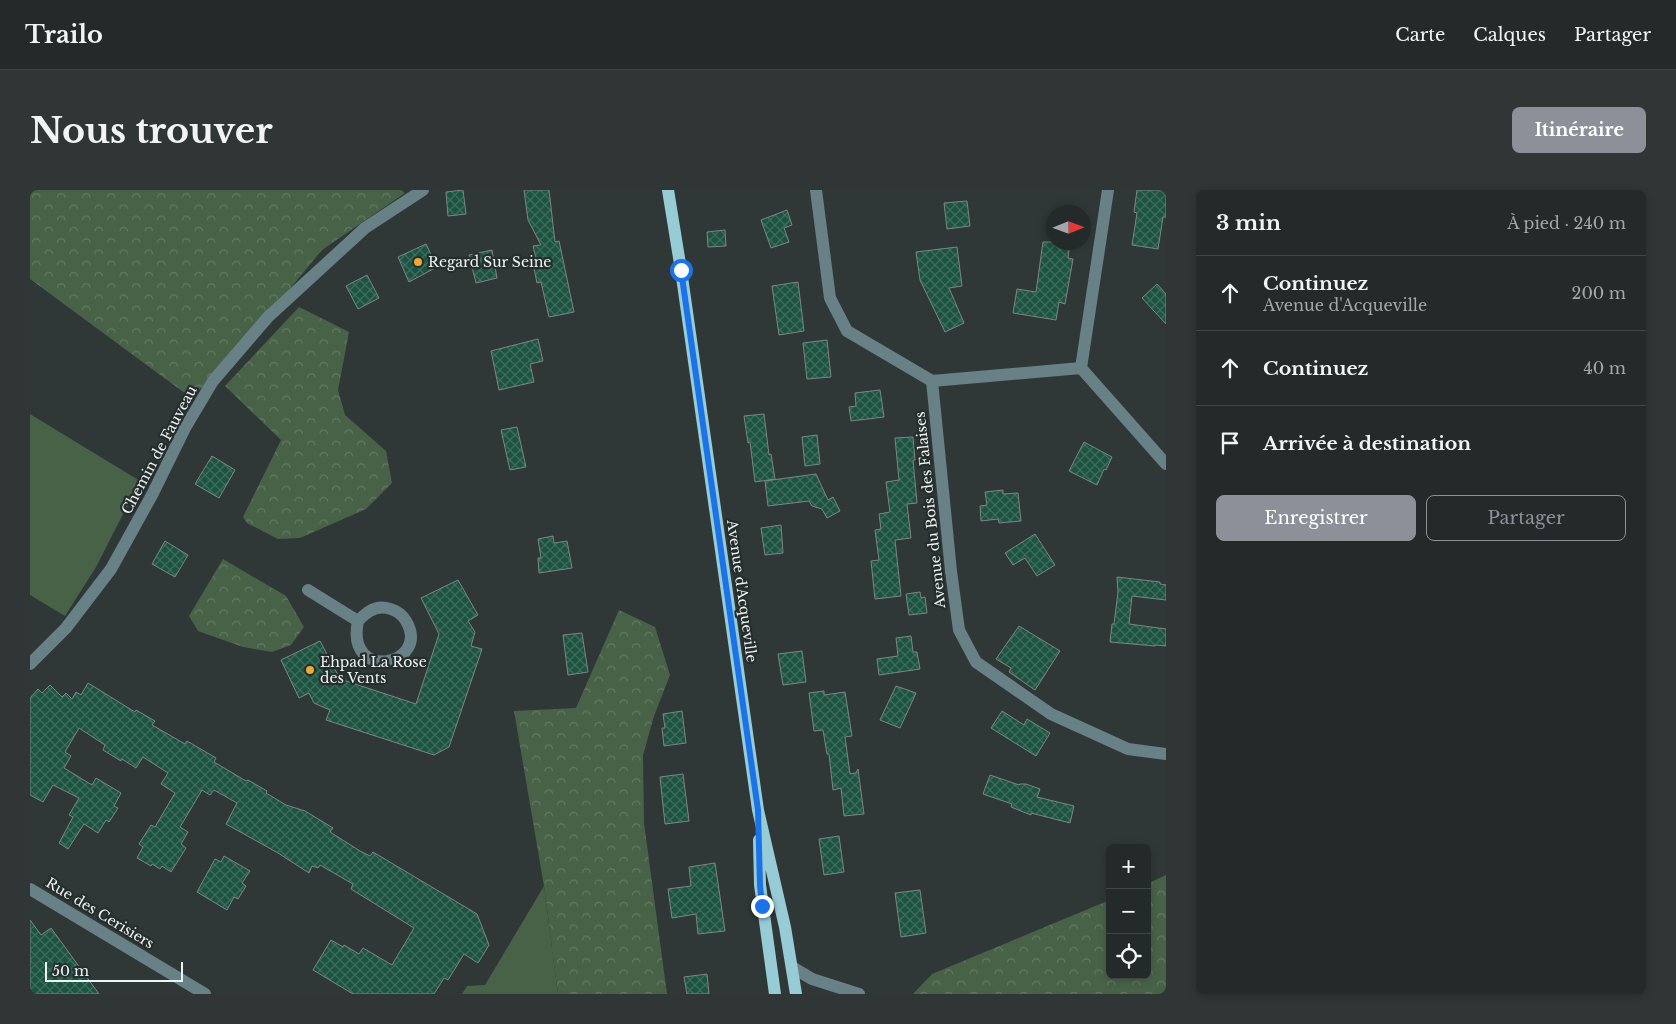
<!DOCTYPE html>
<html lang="fr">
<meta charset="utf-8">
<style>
body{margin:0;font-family:"Libre Baskerville",serif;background:#2f3635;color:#f1f3f6}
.controls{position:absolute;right:15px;bottom:15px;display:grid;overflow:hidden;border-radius:8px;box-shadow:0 2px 8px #0003}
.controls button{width:45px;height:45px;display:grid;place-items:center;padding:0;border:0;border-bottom:1px solid #404646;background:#232a29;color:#f1f3f6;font:25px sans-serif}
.compass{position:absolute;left:1016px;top:15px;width:45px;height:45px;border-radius:50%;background:#232a29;box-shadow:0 2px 8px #0003;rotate:89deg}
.scale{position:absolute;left:15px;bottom:12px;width:138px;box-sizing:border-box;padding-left:5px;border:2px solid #eef3f3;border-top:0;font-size:14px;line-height:18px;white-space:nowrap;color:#eef3f3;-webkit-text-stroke:4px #252e2d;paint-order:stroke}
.stop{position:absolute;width:15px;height:15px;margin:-11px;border:4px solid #1a73e8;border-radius:50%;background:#fff}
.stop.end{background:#1a73e8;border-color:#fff;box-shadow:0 1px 5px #0008}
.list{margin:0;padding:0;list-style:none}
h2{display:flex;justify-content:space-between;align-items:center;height:65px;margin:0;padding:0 20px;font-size:21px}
h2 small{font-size:16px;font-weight:400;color:#a3a7a8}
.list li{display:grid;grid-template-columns:32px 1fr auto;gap:15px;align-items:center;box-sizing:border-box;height:75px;padding:0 20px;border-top:1px solid #404646}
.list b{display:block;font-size:19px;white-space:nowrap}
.list p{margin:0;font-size:16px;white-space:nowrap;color:#a3a7a8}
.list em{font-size:16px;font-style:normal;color:#a3a7a8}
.actions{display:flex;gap:10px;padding:15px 20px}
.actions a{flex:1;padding:11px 0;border:1px solid #8c9099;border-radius:8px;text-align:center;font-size:18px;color:#8c9099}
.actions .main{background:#8c9099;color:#fff}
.icon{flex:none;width:28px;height:28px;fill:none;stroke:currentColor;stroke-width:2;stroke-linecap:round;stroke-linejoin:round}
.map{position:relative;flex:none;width:1136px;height:804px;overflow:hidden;border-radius:8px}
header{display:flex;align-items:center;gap:30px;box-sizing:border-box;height:70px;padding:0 25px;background:#232a29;border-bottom:1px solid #404646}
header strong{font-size:24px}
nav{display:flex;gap:28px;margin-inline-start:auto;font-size:18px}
.intro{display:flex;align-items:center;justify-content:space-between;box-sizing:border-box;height:120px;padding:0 30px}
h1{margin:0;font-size:35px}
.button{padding:12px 22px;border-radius:8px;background:#8c9099;color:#fff;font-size:18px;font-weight:700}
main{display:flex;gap:30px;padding:0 30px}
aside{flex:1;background:#232a29;border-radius:8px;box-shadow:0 2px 8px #0003}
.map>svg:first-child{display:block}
.forest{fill:url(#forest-crowns)}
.green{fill:#486248}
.building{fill:url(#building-cross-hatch);stroke:#7d8682}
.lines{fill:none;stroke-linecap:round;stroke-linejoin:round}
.minor{stroke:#688186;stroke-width:12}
.major{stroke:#97cbd6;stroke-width:12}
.route{stroke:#1a73e8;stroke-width:6}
.poi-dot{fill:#eaaa38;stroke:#252e2d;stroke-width:2}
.labels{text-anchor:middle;stroke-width:4.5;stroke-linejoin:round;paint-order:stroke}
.poi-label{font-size:14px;fill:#eef3f3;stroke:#252e2d;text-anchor:start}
.street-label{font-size:14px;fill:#eef3f3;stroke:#252e2d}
</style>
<header>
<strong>Trailo</strong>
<nav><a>Carte</a><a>Calques</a><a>Partager</a></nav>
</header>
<div class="intro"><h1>Nous trouver</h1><a class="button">Itinéraire</a></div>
<main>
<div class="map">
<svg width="1136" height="804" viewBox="0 0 1136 804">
<defs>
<pattern id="forest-crowns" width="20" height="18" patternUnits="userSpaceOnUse" patternTransform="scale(1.25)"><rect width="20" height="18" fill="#486248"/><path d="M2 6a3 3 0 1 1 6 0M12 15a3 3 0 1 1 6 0" fill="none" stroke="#637963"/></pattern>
<pattern id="building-cross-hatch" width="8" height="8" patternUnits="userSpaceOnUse" patternTransform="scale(1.25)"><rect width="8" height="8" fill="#1d5441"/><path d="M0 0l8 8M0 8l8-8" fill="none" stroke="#3e6d5d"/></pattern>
</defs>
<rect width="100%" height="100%" fill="#2f3837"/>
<path class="forest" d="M 0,0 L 371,0 L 375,3 L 292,60 L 189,184 L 160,207 L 0,89 Z
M 269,117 L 319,142 L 308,200 L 315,225 L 356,261 L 362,293 L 336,319 L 270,348 L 248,349 L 217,333 L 213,327 L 251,250 L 195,196 Z
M 193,369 L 256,406 L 274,437 L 261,455 L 242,462 L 213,457 L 168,441 L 159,426 Z
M 589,420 L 625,437 L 640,485 L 624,526 L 613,565 L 614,633 L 637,804 L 528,804 L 514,696 L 484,521 L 546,518 Z
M 1136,685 L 1136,804 L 883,804 L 902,784 L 1080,710 L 1080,785 L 1117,785 L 1117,694 Z"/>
<path class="green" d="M 0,224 L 110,291 L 66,377 L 35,426 L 0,405 Z
M 514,696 L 528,804 L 432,804 L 437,796 L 455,795 Z"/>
<path class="building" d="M 433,0 L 436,24 L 418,26 L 416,2 Z
M 494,0 L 519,0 L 525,52 L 529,51 L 544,122 L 519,127 L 511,92 L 507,93 L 503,73 L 507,72 L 503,56 L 511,55 L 498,30 Z
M 1107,0 L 1136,0 L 1136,27 L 1133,27 L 1128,59 L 1102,55 L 1107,23 L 1104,22 Z
M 937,11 L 940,36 L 917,39 L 914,13 Z
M 757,20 L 762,35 L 754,38 L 759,52 L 741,58 L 731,30 Z
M 695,40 L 696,56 L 678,57 L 677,42 Z
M 1013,52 L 1040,52 L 1038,68 L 1043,69 L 1035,114 L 1029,112 L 1026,130 L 983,123 L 987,99 L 1006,102 Z
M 396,54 L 407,77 L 379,92 L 368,67 Z
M 927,57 L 932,96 L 919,98 L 934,133 L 915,142 L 890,90 L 886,62 Z
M 462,60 L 467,88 L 446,93 L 439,65 Z
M 337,85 L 349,108 L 328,119 L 316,96 Z
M 768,92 L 774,141 L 749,145 L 742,96 Z
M 1127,94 L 1136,104 L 1136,134 L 1112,108 Z
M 508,149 L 513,171 L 500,174 L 504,192 L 469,200 L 461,161 Z
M 797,150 L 801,187 L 777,189 L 773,153 Z
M 850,200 L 854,227 L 821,231 L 819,217 L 826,216 L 825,203 Z
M 734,224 L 739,265 L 741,264 L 745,289 L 725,292 L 720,252 L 718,253 L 714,226 Z
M 487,237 L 496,277 L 480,280 L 471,240 Z
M 787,245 L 790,274 L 775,276 L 772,247 Z
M 883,247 L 885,270 L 883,270 L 887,313 L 877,314 L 881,348 L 865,350 L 871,406 L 845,409 L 841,371 L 849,370 L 845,340 L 851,339 L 849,324 L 860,322 L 856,292 L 869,290 L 865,248 Z
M 1054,252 L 1082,267 L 1076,280 L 1074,279 L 1067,295 L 1039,281 Z
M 182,266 L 205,280 L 189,308 L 165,294 Z
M 786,284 L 798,310 L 803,307 L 810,321 L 797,328 L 792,319 L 782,316 L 779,311 L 738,316 L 735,291 Z
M 973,300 L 973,304 L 988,303 L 991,331 L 969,333 L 968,329 L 951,331 L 950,316 L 957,315 L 955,302 Z
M 751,335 L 753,363 L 735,365 L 731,338 Z
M 1005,344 L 1025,375 L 1007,386 L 995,368 L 983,375 L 975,363 Z
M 523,346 L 524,353 L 537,351 L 542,378 L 509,383 L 508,368 L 511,368 L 508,349 Z
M 135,351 L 158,365 L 145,387 L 122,374 Z
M 1087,387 L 1130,392 L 1130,394 L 1136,395 L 1136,410 L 1102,406 L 1099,434 L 1136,439 L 1136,456 L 1126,455 L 1125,456 L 1080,452 L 1082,434 L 1084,434 L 1088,402 Z
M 428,390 L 448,425 L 438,431 L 445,442 L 441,456 L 452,459 L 419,557 L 404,565 L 296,530 L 300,520 L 284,513 L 279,503 L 269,508 L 251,470 L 290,451 L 310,489 L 386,514 L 409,444 L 391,408 Z
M 890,402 L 891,408 L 895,407 L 897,423 L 879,425 L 876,404 Z
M 989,436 L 1030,461 L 1005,500 L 979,482 L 981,478 L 966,469 Z
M 552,443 L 558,482 L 538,485 L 533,445 Z
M 881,446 L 883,462 L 887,462 L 890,479 L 849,485 L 847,469 L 868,466 L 866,448 Z
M 772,461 L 776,492 L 753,495 L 748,464 Z
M 58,493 L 105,522 L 106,520 L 125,531 L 122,535 L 155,554 L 157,551 L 186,568 L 184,572 L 216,591 L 218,590 L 237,601 L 236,603 L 256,615 L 275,621 L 303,638 L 300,642 L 330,661 L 340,666 L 343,662 L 447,724 L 459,755 L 448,773 L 434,764 L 418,790 L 414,788 L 404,804 L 323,804 L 283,780 L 301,750 L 313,757 L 314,755 L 329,764 L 333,758 L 362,775 L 384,738 L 321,699 L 323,694 L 290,675 L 288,678 L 282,676 L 279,683 L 248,663 L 196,634 L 207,613 L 184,600 L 180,605 L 172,600 L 150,637 L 158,642 L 151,654 L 156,658 L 141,682 L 132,676 L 130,679 L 122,674 L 121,676 L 107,668 L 113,657 L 109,654 L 121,635 L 125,637 L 145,603 L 131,594 L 138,583 L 113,567 L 106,578 L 92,569 L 91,571 L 73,560 L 75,555 L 49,538 L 35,562 L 41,566 L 34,578 L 62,595 L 66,588 L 91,603 L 84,616 L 88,618 L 79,632 L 76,630 L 68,643 L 54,634 L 38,659 L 29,653 L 43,627 L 39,625 L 49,608 L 23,595 L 13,612 L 0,605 L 0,508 L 8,499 L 12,503 L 20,495 L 32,507 L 36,503 L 42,509 L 46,502 L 51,505 Z
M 866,496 L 886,503 L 870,538 L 850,530 Z
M 794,501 L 794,505 L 815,502 L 822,546 L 815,547 L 820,584 L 826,583 L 828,579 L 834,624 L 814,626 L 811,598 L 803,600 L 799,564 L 797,564 L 793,540 L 784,541 L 779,503 Z
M 652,521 L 656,553 L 634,556 L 632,538 L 635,538 L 633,524 Z
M 972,521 L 994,535 L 997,529 L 1020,543 L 1006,566 L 961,538 Z
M 653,584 L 659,631 L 635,634 L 630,587 Z
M 960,585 L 989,595 L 990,594 L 996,594 L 1010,599 L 1007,607 L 1044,616 L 1040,633 L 1001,623 L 1001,625 L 981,617 L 982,614 L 953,604 Z
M 809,646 L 814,682 L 794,685 L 789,649 Z
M 194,666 L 220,681 L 212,693 L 216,696 L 208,709 L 204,707 L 197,720 L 167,702 L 185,669 L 191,672 Z
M 685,673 L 695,741 L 668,744 L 666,724 L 642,728 L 638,699 L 661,696 L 659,677 Z
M 890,700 L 896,743 L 871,747 L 865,703 Z
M 0,730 L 11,745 L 21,738 L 69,804 L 0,804 Z
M 677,784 L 679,804 L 657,804 L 654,787 Z"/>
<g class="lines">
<path class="minor" d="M 786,0 L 800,108 L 817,141 L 902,191 L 921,381 L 929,440 L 946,472 L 1021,524 L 1098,559 L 1136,564
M 1078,0 L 1051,178 L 1136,274
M 902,191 L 1051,178
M 278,400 L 328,431 C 315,494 402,475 376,431 C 370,420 352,413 340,421 C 336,423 332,427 328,431
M 0,474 L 36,438 L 81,379 L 122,305 L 155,238 L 183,191 L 238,127 L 335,38 L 393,0
M 0,699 L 175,804
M 762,777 L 782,789 L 829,804"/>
<path class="major" d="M 638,0 L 651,80 L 728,620 L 755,737 L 766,804
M 729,650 L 730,695 L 745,804"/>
</g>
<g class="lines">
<path class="route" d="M 651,80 L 728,620 L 730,695 L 732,716"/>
</g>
<g class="poi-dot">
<circle cx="388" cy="72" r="5"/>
<circle cx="280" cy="480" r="5"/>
</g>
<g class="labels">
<g class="poi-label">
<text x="398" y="77">Regard Sur Seine</text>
<text x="290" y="477">Ehpad La Rose<tspan x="290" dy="16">des Vents</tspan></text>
</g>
<g class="street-label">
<text transform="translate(129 260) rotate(-62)" y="5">Chemin de Fauveau</text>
<text transform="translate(900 320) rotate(-96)" y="5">Avenue du Bois des Falaises</text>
<text transform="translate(712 401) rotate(82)" y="5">Avenue d'Acqueville</text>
<text transform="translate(70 723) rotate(31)" y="5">Rue des Cerisiers</text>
</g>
</g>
</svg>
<div class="controls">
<button>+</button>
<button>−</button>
<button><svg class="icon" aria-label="locate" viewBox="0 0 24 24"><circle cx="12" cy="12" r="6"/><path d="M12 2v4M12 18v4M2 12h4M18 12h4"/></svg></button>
</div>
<svg class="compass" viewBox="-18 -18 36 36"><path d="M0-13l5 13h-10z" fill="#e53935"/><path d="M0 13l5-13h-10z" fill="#a3a7a8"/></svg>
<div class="scale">50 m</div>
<div class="stop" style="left:651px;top:80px"></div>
<div class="stop end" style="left:732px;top:716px"></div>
</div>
<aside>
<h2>3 min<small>À pied · 240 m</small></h2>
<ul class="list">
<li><svg class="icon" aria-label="ahead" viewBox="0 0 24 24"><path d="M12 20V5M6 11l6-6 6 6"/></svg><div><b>Continuez</b><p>Avenue d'Acqueville</p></div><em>200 m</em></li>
<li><svg class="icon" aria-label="ahead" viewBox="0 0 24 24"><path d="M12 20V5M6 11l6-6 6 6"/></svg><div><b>Continuez</b></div><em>40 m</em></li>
<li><svg class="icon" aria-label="arrive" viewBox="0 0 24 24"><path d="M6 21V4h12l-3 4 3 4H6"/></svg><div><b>Arrivée à destination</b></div></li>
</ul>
<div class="actions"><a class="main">Enregistrer</a><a>Partager</a></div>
</aside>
</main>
